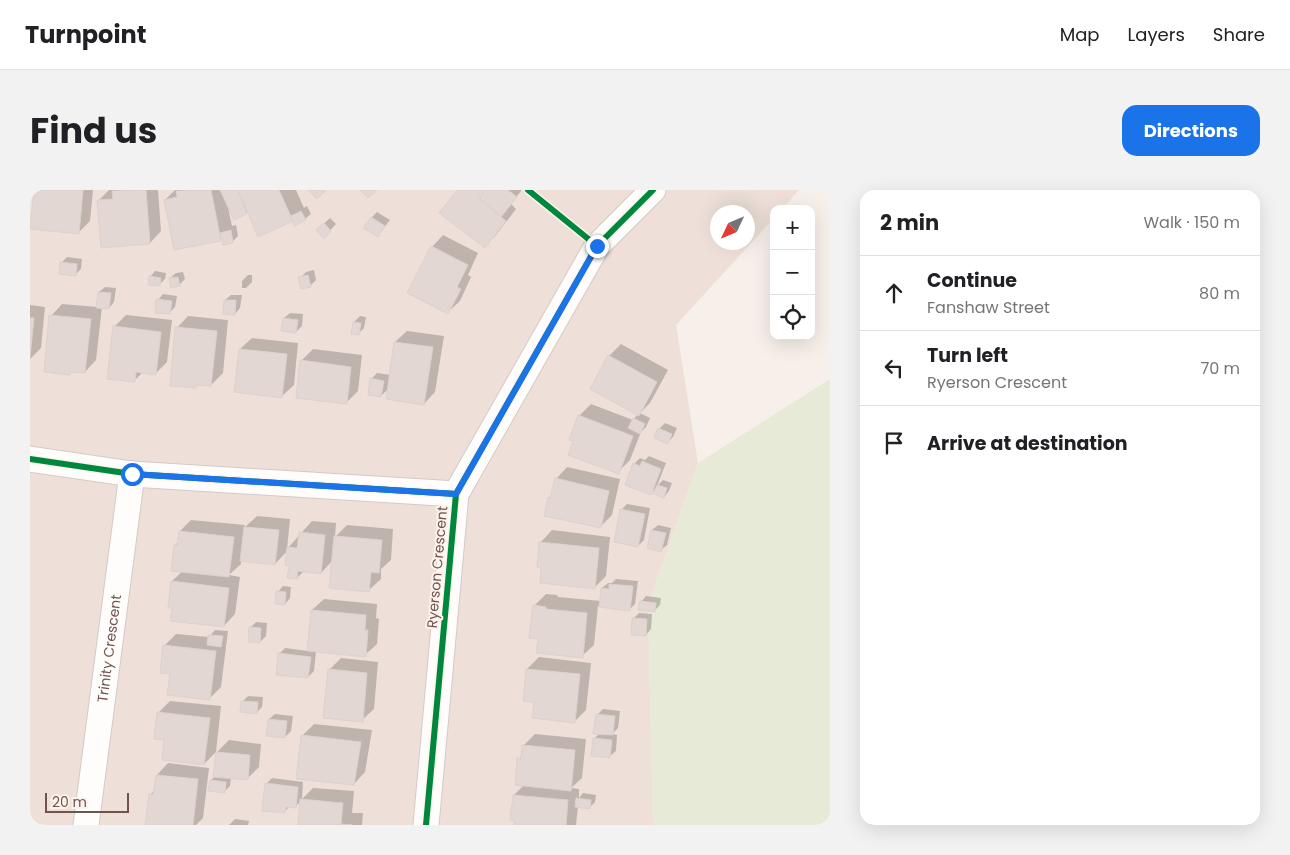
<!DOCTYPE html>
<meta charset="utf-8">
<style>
body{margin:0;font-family:Poppins,sans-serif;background:#f2f2f2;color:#202124}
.controls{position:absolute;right:15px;top:15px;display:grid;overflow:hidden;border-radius:10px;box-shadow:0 5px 20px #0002}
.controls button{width:45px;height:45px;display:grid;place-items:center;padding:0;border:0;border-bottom:1px solid #e0e0e0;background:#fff;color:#202124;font:25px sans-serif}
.compass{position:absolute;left:680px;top:15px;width:45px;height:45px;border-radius:50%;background:#fff;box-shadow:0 5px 20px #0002;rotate:226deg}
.scale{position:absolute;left:15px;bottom:12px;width:84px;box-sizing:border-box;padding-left:5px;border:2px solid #70534e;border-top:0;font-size:14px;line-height:18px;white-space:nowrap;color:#70534e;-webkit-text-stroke:4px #fdf3ec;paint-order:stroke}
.stop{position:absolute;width:15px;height:15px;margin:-11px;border:4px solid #1a73e8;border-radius:50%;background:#fff}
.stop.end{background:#1a73e8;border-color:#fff;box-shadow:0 1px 5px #0008}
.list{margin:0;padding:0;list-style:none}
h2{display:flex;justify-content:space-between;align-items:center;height:65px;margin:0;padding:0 20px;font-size:21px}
h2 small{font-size:16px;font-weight:400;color:#757577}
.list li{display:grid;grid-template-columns:32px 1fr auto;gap:15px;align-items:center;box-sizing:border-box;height:75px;padding:0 20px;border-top:1px solid #e0e0e0}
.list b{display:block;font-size:19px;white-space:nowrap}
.list p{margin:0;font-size:16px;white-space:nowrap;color:#757577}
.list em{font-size:16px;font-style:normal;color:#757577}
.icon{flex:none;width:28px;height:28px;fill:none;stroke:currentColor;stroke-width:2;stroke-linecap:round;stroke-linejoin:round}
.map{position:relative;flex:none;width:800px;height:635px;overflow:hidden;border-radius:15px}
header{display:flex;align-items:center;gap:30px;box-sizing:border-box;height:70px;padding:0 25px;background:#fff;border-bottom:1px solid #e0e0e0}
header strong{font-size:24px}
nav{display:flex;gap:28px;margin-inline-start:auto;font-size:18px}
.intro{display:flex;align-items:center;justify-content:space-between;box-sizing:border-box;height:120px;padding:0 30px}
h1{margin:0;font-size:35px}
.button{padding:12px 22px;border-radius:15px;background:#1a73e8;color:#fff;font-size:18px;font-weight:700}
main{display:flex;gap:30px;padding:0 30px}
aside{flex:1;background:#fff;border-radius:15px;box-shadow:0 5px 20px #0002}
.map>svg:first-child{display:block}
.residential{fill:#eee0d9;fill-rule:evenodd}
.green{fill:#e7ead6}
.shadow{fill:#0003}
.building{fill:#e2d7d3;stroke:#ddd1cd}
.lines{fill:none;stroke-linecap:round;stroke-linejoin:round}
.street-casing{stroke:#d3cac6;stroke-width:27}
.street{stroke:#fefdfc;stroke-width:25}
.cycleway-casing{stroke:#fdf3ec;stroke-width:9}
.cycleway{stroke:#00873e;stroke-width:6}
.route{stroke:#1a73e8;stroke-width:6}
.labels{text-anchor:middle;stroke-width:4;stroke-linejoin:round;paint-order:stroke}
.street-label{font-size:14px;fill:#70534e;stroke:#fdf3ec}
</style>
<header>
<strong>Turnpoint</strong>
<nav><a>Map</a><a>Layers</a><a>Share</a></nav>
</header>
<div class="intro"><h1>Find us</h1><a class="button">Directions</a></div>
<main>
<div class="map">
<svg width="800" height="635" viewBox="0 0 800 635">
<rect width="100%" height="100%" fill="#f6efea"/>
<path class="residential" d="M 0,0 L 769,0 L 752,19 L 744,19 L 744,28 L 646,135 L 668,273 L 618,415 L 623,635 L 0,635 ZM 688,22 L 718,22 L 718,52 L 688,52 Z"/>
<path class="green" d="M 800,189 L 800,635 L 623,635 L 618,415 L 668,273 Z"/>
<path class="shadow" d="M 5,0 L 63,0 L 60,31 L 49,42 Z
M 79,0 L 128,0 L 131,41 L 120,53 L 69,10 Z
M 145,0 L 266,0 L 274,18 L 277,16 L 281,24 L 275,29 L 263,30 L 218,22 L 205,28 L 198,17 L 202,36 L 206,35 L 208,46 L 203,51 L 192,48 L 145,59 L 135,10 Z
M 428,0 L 491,0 L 491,1 L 481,14 L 486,19 L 466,45 L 455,56 Z
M 347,22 L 360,30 L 348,45 L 342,27 Z
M 300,28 L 306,34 L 294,47 L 287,40 Z
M 413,45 L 448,63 L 438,85 L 441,87 L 430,111 L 418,122 L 402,57 Z
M 37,67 L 52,69 L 51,79 L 45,85 L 31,73 Z
M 284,80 L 286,90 L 280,96 L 270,88 L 276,82 Z
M 125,81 L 136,83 L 135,89 L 129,95 L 120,87 Z
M 153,82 L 155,89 L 149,95 L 140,88 L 146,83 Z
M 218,85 L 222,85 L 222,92 L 216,98 L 212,98 L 212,91 Z
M 75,97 L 86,98 L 84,112 L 79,118 L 72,117 L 66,170 L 55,182 L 42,181 L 39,183 L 21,126 L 32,114 L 68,117 L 69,102 Z
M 133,104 L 147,106 L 145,117 L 139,123 L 128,110 Z
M 201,105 L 212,105 L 210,118 L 205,124 L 195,110 Z
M 0,115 L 15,117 L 11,158 L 0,169 Z
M 260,123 L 273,124 L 272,136 L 266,142 L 254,128 Z
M 96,125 L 142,130 L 137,172 L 126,183 L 113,182 L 104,191 L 84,137 Z
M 158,126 L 198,130 L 193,183 L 181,195 L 169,193 L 165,197 L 147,138 Z
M 330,126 L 336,127 L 334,138 L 328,144 L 322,143 L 324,132 Z
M 377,141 L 414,146 L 405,202 L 394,214 L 359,198 L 351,206 L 341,189 L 347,183 L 361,185 L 365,152 Z
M 222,148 L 268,153 L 264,195 L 252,206 L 210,159 Z
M 591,154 L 638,180 L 620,213 L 610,223 L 620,228 L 616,237 L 611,242 L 600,270 L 588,282 L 544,251 L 549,226 L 561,214 L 603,230 L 608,224 L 579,166 Z
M 283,159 L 332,165 L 328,201 L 316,213 L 271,171 Z
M 635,233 L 647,238 L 643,247 L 637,253 L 629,239 Z
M 619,266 L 636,273 L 627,296 L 633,290 L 642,293 L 639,301 L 634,307 L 627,297 L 621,303 L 604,274 L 610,268 L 615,270 Z
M 537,277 L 590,289 L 582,325 L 570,337 L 519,308 L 522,305 L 526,289 Z
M 597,314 L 620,318 L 614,350 L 608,356 L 591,320 Z
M 227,326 L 260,329 L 257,359 L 282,331 L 306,333 L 305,347 L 317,335 L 363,339 L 361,370 L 351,379 L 351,389 L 339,400 L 303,370 L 291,383 L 274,381 L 267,388 L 260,375 L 258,360 L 245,374 L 211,370 L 211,374 L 199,385 L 210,387 L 205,424 L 194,436 L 143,417 L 142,391 L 153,381 L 145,355 L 149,351 L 150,341 L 161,330 L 215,335 L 214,338 Z
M 628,335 L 641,338 L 637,355 L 631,360 L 622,340 Z
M 522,340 L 580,347 L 576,386 L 564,398 L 508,376 L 511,352 Z
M 586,389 L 608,391 L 605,414 L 600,419 L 568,416 L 564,455 L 552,466 L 509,447 L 504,416 L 516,404 L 527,405 L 528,407 L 571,411 L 572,398 L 578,393 L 582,393 Z
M 253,396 L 261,397 L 260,408 L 255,414 L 248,402 Z
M 616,406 L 631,408 L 630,415 L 624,421 L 611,412 Z
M 294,409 L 347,414 L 346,428 L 349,429 L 347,454 L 335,465 L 286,461 L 284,481 L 278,487 L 249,464 L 255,458 L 278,461 L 282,420 Z
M 609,423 L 622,424 L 621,439 L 616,445 L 603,429 Z
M 226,432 L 237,433 L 236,446 L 230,452 L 221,437 Z
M 185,440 L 198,441 L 191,497 L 180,508 L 141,483 L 135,455 L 146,444 L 179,447 Z
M 509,467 L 561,473 L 556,520 L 545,531 L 505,511 L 497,479 Z
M 311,468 L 348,472 L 344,519 L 332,530 L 299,480 Z
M 218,506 L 233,507 L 232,517 L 226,523 L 213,511 Z
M 140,511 L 191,516 L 186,562 L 174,574 L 136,549 L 128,523 Z
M 573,519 L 590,521 L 588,538 L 582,544 L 587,545 L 586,561 L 580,566 L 564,549 L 570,543 L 567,525 Z
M 245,524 L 263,526 L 261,541 L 255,547 L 239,529 Z
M 284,534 L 342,540 L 335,582 L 324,594 L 272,546 Z
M 505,544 L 556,549 L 552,588 L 541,598 L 549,599 L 549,608 L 553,603 L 566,605 L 565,612 L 559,618 L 548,616 L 546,635 L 485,635 L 486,630 L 481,629 L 484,605 L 494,595 L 489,569 L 493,565 L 493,556 Z
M 199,550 L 231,554 L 229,577 L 217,589 L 201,587 L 200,596 L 194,602 L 181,590 L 184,587 L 187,562 Z
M 138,573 L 179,578 L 173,628 L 166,635 L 121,635 L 120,605 L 125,600 L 127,585 Z
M 242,588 L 273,592 L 272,609 L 283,598 L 324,601 L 322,623 L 333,623 L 332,635 L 269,635 L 271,611 L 266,616 L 260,616 L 254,622 L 236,594 Z
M 205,629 L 219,631 L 218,635 L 199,635 Z"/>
<path class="building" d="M 4,0 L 53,0 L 49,44 L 0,39 Z
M 116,0 L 120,54 L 71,58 L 67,10 L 83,9 L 82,1 Z
M 181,0 L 191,51 L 144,60 L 134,10 L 147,7 L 146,1 Z
M 190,0 L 208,0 L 217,24 L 204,30 Z
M 208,0 L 249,0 L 263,31 L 228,47 Z
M 278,0 L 296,0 L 287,9 Z
M 330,0 L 347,0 L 338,8 Z
M 427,0 L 455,0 L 449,8 L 476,31 L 455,58 L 409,23 Z
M 455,0 L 478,0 L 487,7 L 471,27 L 449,8 Z
M 271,21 L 276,30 L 264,36 L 261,26 Z
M 341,27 L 355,36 L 348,47 L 333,38 Z
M 294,33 L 301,41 L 294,49 L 286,40 Z
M 201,40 L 203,53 L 193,55 L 190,43 Z
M 401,56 L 438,75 L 427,97 L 431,99 L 418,124 L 377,103 Z
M 30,72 L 47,74 L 46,86 L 29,84 Z
M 278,85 L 281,97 L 271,99 L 268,87 Z
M 119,86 L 131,88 L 130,96 L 118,95 Z
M 148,87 L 150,96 L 141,98 L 139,88 Z
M 68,102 L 81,103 L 79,119 L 66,118 Z
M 126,109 L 142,111 L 140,124 L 125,123 Z
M 194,110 L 206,110 L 205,125 L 193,124 Z
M 19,125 L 61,129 L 55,183 L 40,182 L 40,185 L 14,182 Z
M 0,128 L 4,128 L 0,167 Z
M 253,128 L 268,130 L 266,143 L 251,141 Z
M 323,132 L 331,133 L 329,145 L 321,144 Z
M 83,136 L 131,142 L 126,185 L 106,182 L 105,192 L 77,189 Z
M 145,137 L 187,141 L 181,196 L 166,195 L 166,198 L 140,196 Z
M 364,152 L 403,157 L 394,215 L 356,209 Z
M 209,159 L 257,164 L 252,208 L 204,202 Z
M 578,165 L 627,192 L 609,226 L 560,199 Z
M 270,170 L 321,177 L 317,214 L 266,208 Z
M 340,188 L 354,191 L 351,207 L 338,205 Z
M 548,225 L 603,246 L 589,284 L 538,265 L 543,251 L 539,250 Z
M 603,228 L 615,234 L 610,244 L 598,238 Z
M 628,238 L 642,244 L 638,254 L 624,248 Z
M 612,271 L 631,279 L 621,305 L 595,295 L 603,273 L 610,276 Z
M 525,288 L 579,301 L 571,338 L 514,326 L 518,307 L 520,308 Z
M 627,295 L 637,298 L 634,308 L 623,304 Z
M 590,319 L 615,324 L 608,357 L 584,352 Z
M 214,337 L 249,340 L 245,375 L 210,371 Z
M 621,340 L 636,343 L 631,362 L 617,358 Z
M 149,341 L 204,347 L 199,387 L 141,381 L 144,355 L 147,355 Z
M 269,342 L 295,345 L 291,384 L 268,381 L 267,389 L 257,388 L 259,376 L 255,375 L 257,357 L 267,358 Z
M 304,346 L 352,350 L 349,383 L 341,382 L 339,402 L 299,398 Z
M 509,352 L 569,358 L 565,399 L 510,393 L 511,378 L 507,377 Z
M 141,391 L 199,398 L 194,437 L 140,431 L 142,418 L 138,418 Z
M 579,394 L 603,396 L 600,421 L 569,417 L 571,398 L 579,399 Z
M 246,401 L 256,402 L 255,415 L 245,414 Z
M 610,411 L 626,413 L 625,422 L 608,420 Z
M 503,415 L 516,417 L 516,419 L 557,423 L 553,468 L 506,463 L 508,449 L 499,448 Z
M 281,420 L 336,425 L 335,440 L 338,440 L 336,467 L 277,461 Z
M 602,428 L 617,429 L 616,446 L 601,445 Z
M 219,437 L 231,438 L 230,453 L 218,452 Z
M 178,445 L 193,446 L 191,457 L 177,455 Z
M 133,455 L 186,461 L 180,510 L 137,505 L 140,484 L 130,483 Z
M 248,463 L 281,467 L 278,488 L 246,485 Z
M 298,479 L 337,483 L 333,532 L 293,528 Z
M 496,479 L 550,484 L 545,533 L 502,528 L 504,512 L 493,511 Z
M 211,511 L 228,512 L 227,524 L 210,522 Z
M 127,522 L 180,528 L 174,575 L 132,570 L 134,550 L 124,549 Z
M 566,524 L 585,526 L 583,545 L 563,544 Z
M 238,529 L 257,531 L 255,548 L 236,546 Z
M 271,545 L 331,552 L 324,595 L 266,589 Z
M 563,548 L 582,550 L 580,568 L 561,566 Z
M 492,555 L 545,560 L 541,601 L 485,595 L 487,568 L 491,569 Z
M 186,562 L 220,565 L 218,590 L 183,587 Z
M 126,585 L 168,589 L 163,635 L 115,635 L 119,604 L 123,605 Z
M 180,590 L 196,592 L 195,603 L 178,601 Z
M 235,593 L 268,597 L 266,618 L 256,617 L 255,623 L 232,621 Z
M 483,605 L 538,610 L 536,635 L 484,635 L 484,631 L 480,630 Z
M 546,608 L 561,610 L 560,619 L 545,617 Z
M 270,609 L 313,613 L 311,634 L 322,635 L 268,635 Z"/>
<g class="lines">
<defs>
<g id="street">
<path d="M 0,269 L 102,284 L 426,304"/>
<path id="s1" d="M 56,635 L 102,284"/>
<path d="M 396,635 L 426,304 L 567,56 L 623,0"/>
</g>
</defs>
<use href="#street" class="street-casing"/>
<use href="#street" class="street"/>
<defs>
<path id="cycleway" d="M 498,0 L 567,56
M 0,269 L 102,284 L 426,304
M 396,635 L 426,304 L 567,56 L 623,0"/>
</defs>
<use href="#cycleway" class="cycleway-casing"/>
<use href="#cycleway" class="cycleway"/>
</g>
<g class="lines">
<path class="route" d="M 102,284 L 426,304 L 567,56"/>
</g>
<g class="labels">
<g class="street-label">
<text transform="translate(407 377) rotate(-85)" y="5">Ryerson Crescent</text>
<text dy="5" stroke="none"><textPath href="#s1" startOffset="178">Trinity Crescent</textPath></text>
</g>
</g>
</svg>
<div class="controls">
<button>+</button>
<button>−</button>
<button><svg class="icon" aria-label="locate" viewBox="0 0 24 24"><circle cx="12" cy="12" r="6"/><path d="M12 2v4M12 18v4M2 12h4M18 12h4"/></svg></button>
</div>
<svg class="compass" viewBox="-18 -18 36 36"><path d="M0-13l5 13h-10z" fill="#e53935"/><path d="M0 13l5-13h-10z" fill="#757577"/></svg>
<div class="scale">20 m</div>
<div class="stop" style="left:102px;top:284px"></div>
<div class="stop end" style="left:567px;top:56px"></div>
</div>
<aside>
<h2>2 min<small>Walk · 150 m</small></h2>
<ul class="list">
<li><svg class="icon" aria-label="ahead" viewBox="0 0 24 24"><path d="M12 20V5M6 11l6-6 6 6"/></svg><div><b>Continue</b><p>Fanshaw Street</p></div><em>80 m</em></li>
<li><svg class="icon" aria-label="left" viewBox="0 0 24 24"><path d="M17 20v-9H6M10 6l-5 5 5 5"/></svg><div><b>Turn left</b><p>Ryerson Crescent</p></div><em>70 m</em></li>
<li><svg class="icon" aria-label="arrive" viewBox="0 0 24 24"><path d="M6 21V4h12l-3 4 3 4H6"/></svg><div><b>Arrive at destination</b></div></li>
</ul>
</aside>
</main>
